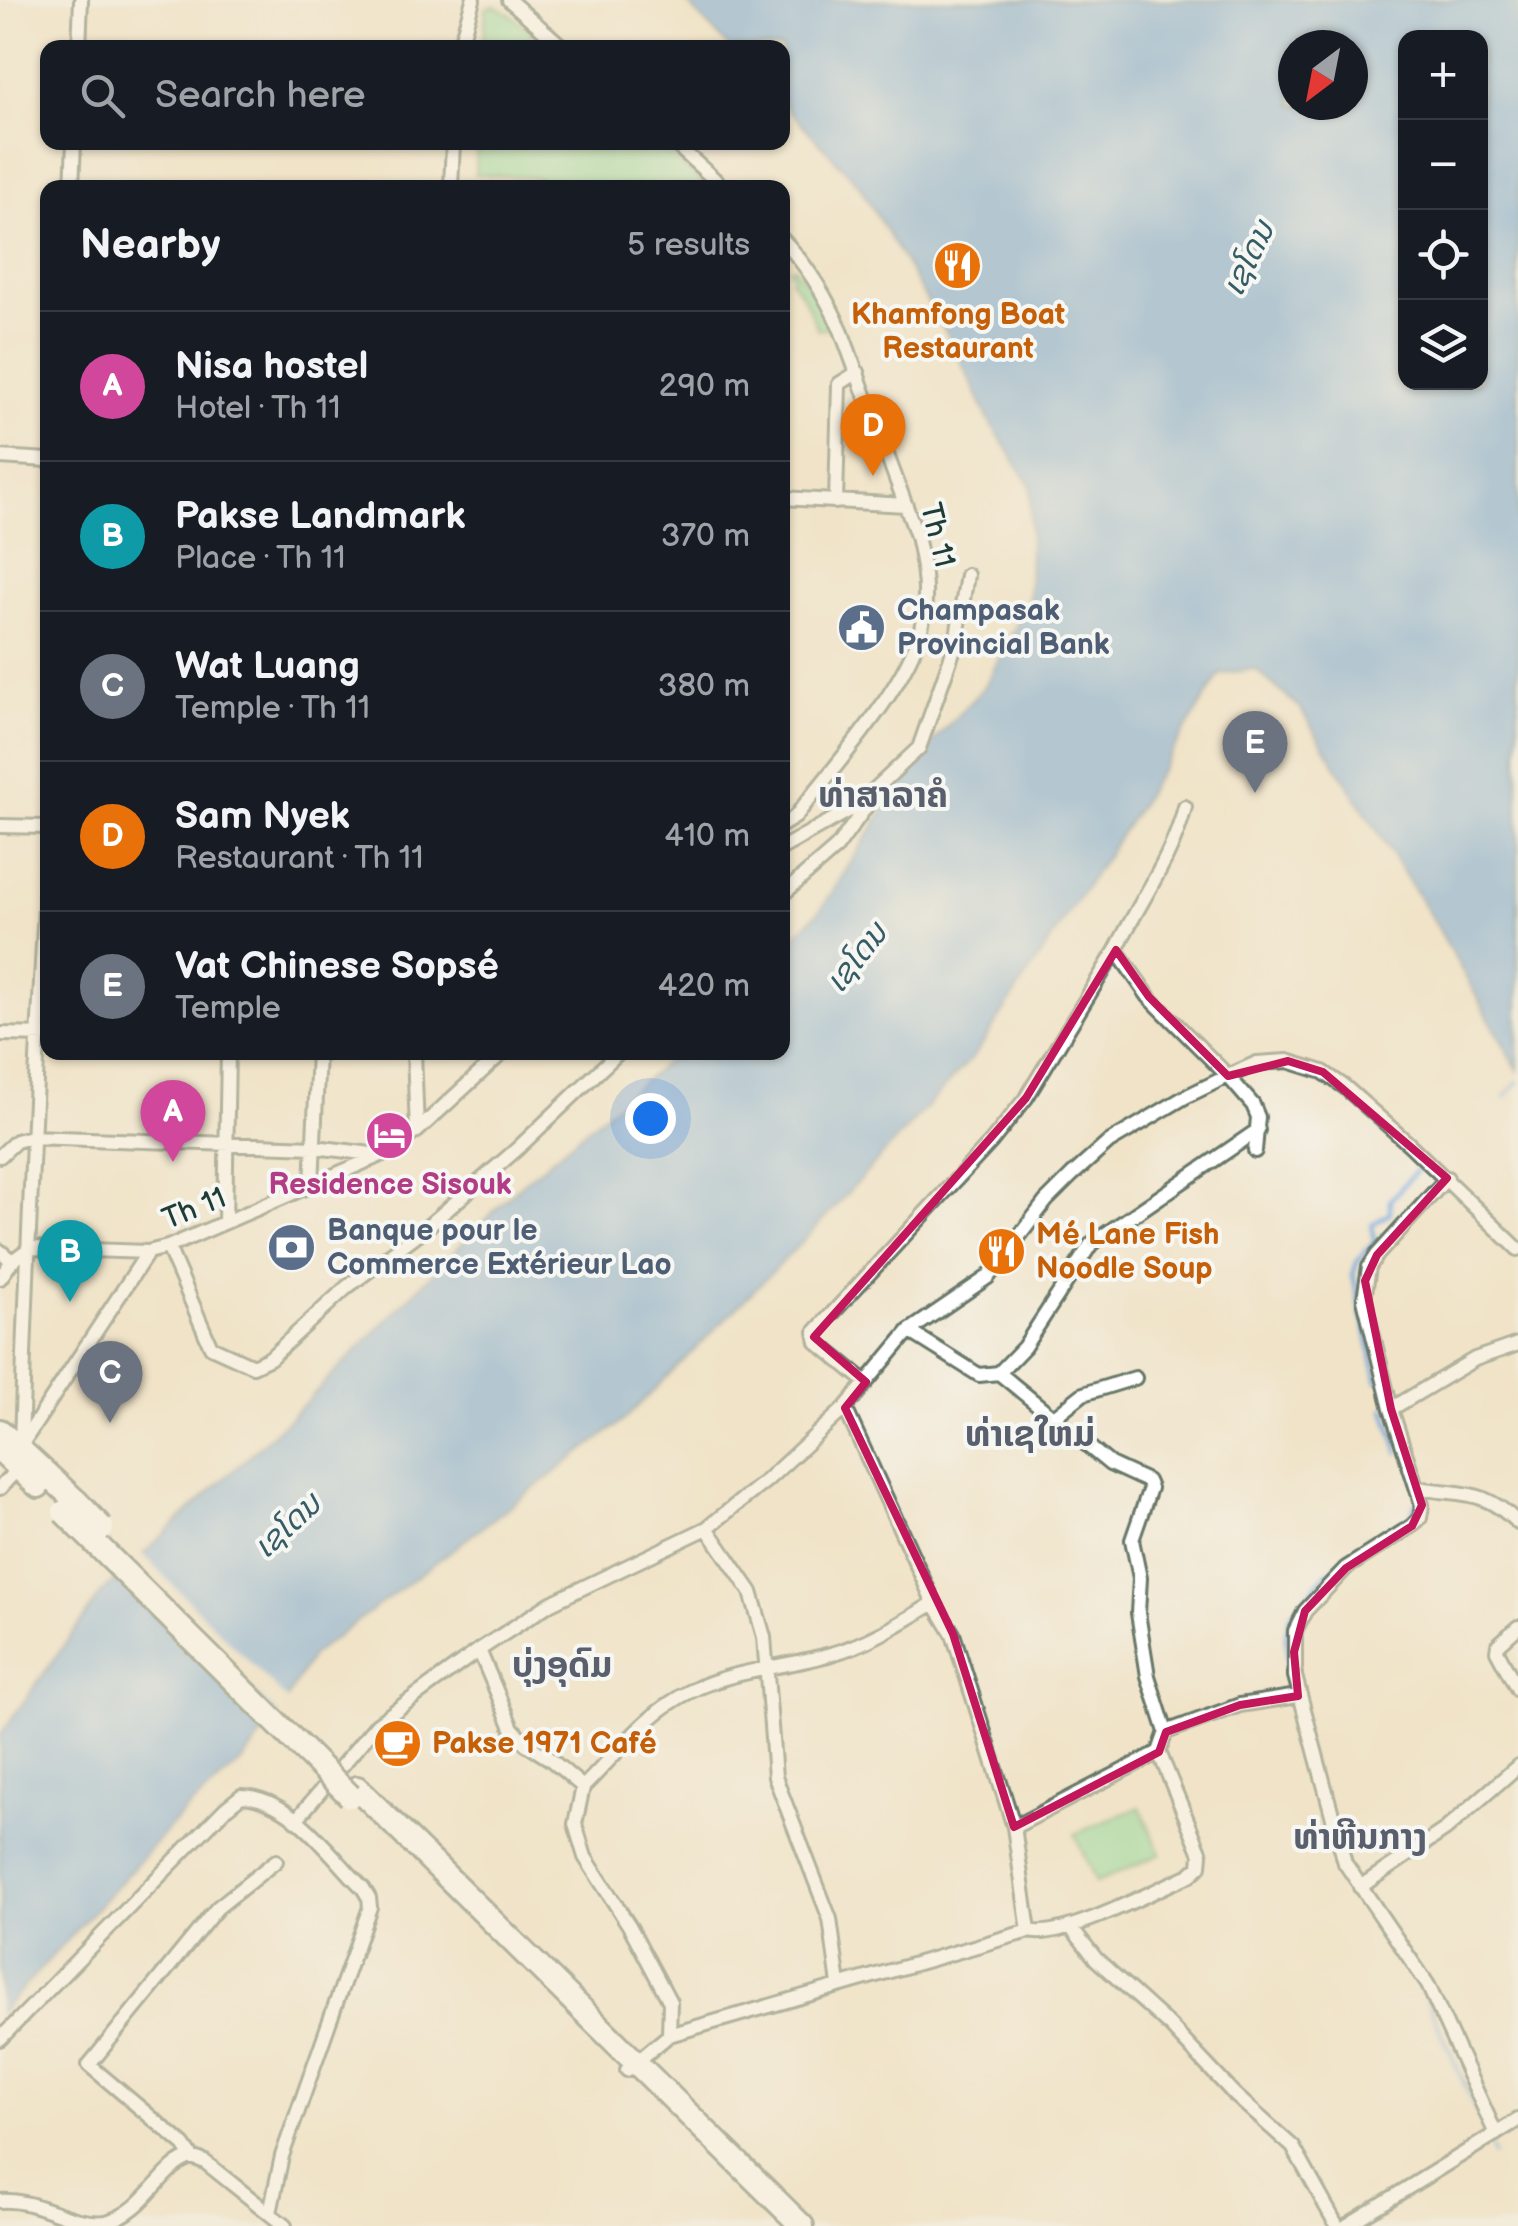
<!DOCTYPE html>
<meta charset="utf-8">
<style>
body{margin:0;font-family:"Balsamiq Sans","Noto Sans Lao",sans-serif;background:#20242c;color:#f1f3f6}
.controls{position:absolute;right:30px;top:30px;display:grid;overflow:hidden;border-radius:20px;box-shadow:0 2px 8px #0004}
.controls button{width:90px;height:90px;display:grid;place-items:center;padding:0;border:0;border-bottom:2px solid #363941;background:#171b24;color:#f1f3f6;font:50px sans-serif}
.compass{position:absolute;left:1278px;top:30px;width:90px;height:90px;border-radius:50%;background:#171b24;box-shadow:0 2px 8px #0004;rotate:212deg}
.you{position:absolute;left:650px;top:1118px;width:35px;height:35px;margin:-25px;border:8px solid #fff;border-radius:50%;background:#1a73e8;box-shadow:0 0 0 15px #1a73e833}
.badge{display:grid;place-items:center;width:65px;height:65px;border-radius:50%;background:#b45309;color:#fff;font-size:32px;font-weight:700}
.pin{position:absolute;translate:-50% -82px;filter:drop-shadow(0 2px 5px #0008)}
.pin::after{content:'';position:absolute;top:52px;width:35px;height:30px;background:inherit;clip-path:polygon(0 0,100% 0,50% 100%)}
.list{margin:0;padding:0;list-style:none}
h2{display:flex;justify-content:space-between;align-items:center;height:130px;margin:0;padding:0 40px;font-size:42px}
h2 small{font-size:32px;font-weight:400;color:#9ea1a6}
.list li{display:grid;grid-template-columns:65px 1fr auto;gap:30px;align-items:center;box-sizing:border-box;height:150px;padding:0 40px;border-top:2px solid #363941}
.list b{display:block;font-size:38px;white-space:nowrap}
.list p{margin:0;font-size:32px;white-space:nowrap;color:#9ea1a6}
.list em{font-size:32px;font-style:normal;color:#9ea1a6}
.icon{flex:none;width:55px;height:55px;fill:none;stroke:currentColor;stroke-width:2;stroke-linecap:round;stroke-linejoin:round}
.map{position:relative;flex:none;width:1518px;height:2226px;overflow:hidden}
.search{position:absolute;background:#171b24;box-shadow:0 2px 8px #0004;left:40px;top:40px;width:750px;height:110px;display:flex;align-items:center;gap:25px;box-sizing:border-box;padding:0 35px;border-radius:20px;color:#9ea1a6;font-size:38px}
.panel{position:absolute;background:#171b24;box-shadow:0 2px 8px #0004;left:40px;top:180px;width:750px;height:880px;border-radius:20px}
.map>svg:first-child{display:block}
.green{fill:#87d898;stroke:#538a66;stroke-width:2.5}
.water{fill:#6ca4da;stroke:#467087;stroke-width:2.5;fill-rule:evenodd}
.pier{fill:#f0e3c8}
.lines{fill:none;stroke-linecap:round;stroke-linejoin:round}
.stream{stroke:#6ca4da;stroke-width:4}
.street-casing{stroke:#687768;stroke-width:18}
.highway-casing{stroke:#687768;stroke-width:28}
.street{stroke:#fff;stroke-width:12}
.highway{stroke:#fff;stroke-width:22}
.highway-bridge-casing{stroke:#687768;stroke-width:28;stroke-linecap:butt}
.highway-bridge{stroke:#fff;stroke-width:22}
.marked{fill:none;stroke:#c2185b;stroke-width:8;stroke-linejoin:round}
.labels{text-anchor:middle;stroke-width:8;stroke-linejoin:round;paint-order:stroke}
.food-label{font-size:30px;font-weight:bold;fill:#c56008;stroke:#f6f6f2;text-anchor:start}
.street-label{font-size:30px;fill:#1f3d34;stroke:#f6f6f2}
.service-label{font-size:30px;font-weight:bold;fill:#4e5e75;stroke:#f6f6f2;text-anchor:start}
.hotel-label{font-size:30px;font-weight:bold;fill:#b23c85;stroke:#f6f6f2}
.water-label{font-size:32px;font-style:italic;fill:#365c66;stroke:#f6f6f2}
.quarter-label{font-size:35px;font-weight:bold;fill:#5a5f6d;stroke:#f6f6f2}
</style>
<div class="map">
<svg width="1518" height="2226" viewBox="0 0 1518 2226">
<rect width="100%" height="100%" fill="#f6f6f2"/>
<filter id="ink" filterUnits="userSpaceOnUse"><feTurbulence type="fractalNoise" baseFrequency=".01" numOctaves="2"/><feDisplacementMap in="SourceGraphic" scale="20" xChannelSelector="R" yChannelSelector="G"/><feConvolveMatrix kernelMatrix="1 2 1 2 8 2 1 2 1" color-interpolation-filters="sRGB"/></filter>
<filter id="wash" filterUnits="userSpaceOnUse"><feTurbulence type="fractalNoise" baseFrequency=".0048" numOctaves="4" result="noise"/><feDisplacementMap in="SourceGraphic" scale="40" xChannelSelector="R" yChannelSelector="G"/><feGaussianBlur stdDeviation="2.25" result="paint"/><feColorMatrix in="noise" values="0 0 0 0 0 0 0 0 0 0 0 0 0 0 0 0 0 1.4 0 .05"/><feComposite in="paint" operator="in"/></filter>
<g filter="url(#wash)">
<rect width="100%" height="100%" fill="#f0e3c8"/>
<path class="green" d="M 494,6 L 509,13 L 549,47 L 483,47 L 486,8 Z
M 477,143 L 657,143 L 708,187 L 541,187 L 540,178 L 475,174 Z
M 795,267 L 814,293 L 831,327 L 818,330 L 805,300 L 791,279 L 794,277 L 790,269 Z
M 1140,1807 L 1161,1854 L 1096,1882 L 1075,1834 Z"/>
<path class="water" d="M 684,0 L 1518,0 L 1518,1070 L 1437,926 L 1300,708 L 1255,669 L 1220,674 L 1133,815 L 977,1052 L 809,1235 L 623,1421 L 311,1656 L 278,1715 L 243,1761 L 184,1812 L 0,2013 L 0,1735 L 103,1591 L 292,1416 L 518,1187 L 677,1053 L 782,1052 L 783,948 L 823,907 L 915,761 L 985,686 L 1029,601 L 1031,486 L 988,419 L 956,350 L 859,185 L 783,104 L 782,48 L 729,47 ZM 1406,38 L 1480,38 L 1480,382 L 1406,382 ZM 1293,45 L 1353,45 L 1353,105 L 1293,105 Z"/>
<path class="pier" d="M 139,1551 L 290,1703 L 282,1718 L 120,1568 Z"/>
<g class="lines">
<path class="stream" d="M 1505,1097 L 1518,1082
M 1378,1381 L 1353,1275 L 1357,1262 L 1375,1241 L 1372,1225 L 1390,1213 L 1390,1200 L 1421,1166
M 1385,1409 L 1399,1453
M 1290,1688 L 1286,1635 L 1290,1616 L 1324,1576 L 1362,1544 L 1411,1519 L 1415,1504
M 1294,1705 L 1336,1855
M 1420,1984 L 1485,2130
M 1491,2148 L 1493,2155"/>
</g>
</g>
<g filter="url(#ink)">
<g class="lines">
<defs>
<path id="street" d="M 509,0 L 564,48
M 79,48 L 81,0
M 459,48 L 473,0
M 673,142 L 724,188
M 72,188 L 74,142
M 451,188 L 453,142
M 782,239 C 808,266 826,296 841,330 L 917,536 C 924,567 929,597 921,629 C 905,690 834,766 795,817 L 782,825
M 0,457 L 48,460
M 782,498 L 906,505
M 836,502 L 839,384 L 858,372
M 1185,807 C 1172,859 1139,902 1116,950 L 1149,997 L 1228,1076 L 1253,1105 L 1258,1117 L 1255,1151
M 0,826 L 48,827
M 782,848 L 857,806 L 919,748 L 956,643 L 967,575
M 782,895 L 837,847 L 868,804
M 0,1034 L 48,1035
M 414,1052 L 417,1131
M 0,1156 L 16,1141 L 31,1137 L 315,1147 L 379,1155
M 1447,1178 L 1377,1255 L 1369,1267 L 1364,1299 L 1391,1409 L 1422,1505 L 1420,1518 L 1412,1526 L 1346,1568 L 1305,1611 L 1295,1631 L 1295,1676 L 1345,1863 L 1428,1985 L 1496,2134
M 312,1185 L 318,1052
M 225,1222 L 228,1052
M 168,1247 L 211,1347 L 253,1366 L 270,1358 L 347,1287 L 427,1227 L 516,1150 L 619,1052
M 0,1251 L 12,1261
M 0,1278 L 12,1261 L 30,1248 L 148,1252
M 909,1331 L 979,1375 L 999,1373 L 1024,1347 L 1091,1244 L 1258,1130
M 866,1382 L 817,1342 L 815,1332 L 991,1142 L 1026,1098 L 1116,950
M 845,1408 L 934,1603 L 953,1634 L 1014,1827 L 1029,1931
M 1391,1409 L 1475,1359 L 1518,1344
M 1054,1417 L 1083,1394 L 1135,1378
M 21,1445 C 27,1247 37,1050 48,852
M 20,1447 L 148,1252 L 168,1247 L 381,1155 L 417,1131 L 503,1052
M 0,1488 L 19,1467
M 1419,1488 C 1465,1496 1482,1488 1518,1523
M 707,1528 L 751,1592 L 764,1637 L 775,1777 L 830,1919 L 839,1985
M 1518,1627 L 1498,1645 L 1497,1651 L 1518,1690
M 479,1650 L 512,1728 L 526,1744 L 550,1759 L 583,1787 L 575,1824 L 585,1857 L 630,1927 L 670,2002 L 669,2035
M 1166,1732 L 1240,1705 L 1298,1696
M 583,1787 C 617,1754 647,1712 691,1691 C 736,1669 784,1668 831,1654 C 868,1644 901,1623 934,1603
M 296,1820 L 377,1724 L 479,1650 L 551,1603 L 707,1528 L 767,1480 L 845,1408 L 909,1331 L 988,1277 L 1046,1201 L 1072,1175 L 1109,1142 L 1185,1097 L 1228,1076 L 1257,1063 L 1288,1061 L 1323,1072 L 1345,1087 L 1409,1144 L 1518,1249
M 1014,1827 L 1159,1752
M 1360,1887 L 1446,1829 L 1518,1766
M 1071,1927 L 1096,1959 L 1170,2026 L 1235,2095 L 1293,2147 L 1337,2226
M 0,2039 L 225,1809 L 241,1796 C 292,1798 329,1854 363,1888 L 369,1898 L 370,1907 L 282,2156 L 270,2213
M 627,2070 L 669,2035 L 1029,1931 C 1061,1941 1156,1889 1190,1875 L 1200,1866 L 1201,1854 L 1159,1752 L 1166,1732 L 1148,1676 L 1138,1613 L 1140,1578 L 1132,1540 L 1150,1488 L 1147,1481 L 1110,1464 L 999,1373
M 192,2157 L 184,2145 L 89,2065 L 217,1908 L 276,1861
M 0,2201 C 37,2198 70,2226 106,2222 C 147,2212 162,2164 192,2157 L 205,2162 L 285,2226
M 1346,2226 L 1518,2120"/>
<path id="highway" d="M 0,1431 L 76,1501
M 0,1451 L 38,1486
M 357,1788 L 802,2226"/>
</defs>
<use href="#street" class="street-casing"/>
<use href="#highway" class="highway-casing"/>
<use href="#street" class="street"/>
<use href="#highway" class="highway"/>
<defs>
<path id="highway-bridge" d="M 76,1501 L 102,1528
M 64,1512 L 350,1796"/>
</defs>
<use href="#highway-bridge" class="highway-bridge-casing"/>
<use href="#highway-bridge" class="highway-bridge"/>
</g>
</g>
<path d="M0 0H1518V2226H0ZM 1116,950 L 1149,997 L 1228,1076 L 1288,1061 L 1323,1072 L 1447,1178 L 1377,1255 L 1365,1281 L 1391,1409 L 1422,1505 L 1412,1526 L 1346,1568 L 1305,1611 L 1294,1652 L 1298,1696 L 1240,1705 L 1166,1732 L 1159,1752 L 1014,1827 L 953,1634 L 845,1408 L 866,1382 L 814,1337 L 1026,1098 Z" fill="#f0e3c8" fill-opacity=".55" fill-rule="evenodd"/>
<path class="marked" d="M 1116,950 L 1149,997 L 1228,1076 L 1288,1061 L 1323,1072 L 1447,1178 L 1377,1255 L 1365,1281 L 1391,1409 L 1422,1505 L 1412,1526 L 1346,1568 L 1305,1611 L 1294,1652 L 1298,1696 L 1240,1705 L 1166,1732 L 1159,1752 L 1014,1827 L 953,1634 L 845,1408 L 866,1382 L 814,1337 L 1026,1098 Z"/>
<defs>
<symbol id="restaurant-disc" viewBox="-11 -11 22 22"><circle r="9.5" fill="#e8710a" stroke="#f6f6f2"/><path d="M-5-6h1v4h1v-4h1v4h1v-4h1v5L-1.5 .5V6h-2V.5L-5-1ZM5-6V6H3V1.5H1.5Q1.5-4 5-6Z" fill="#fff"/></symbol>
<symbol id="civic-disc" viewBox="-11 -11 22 22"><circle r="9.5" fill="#5c6f8a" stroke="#f6f6f2"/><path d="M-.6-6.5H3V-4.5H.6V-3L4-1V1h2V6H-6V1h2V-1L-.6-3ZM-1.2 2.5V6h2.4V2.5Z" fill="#fff"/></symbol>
<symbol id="hotel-disc" viewBox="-11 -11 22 22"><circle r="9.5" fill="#d1479c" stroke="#f6f6f2"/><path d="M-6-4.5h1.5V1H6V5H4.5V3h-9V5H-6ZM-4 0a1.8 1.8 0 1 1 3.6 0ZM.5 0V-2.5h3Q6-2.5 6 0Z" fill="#fff"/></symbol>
<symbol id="bank-disc" viewBox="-11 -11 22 22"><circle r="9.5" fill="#5c6f8a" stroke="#f6f6f2"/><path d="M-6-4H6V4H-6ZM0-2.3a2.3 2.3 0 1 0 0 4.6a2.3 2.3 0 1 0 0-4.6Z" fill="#fff"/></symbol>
<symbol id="cafe-disc" viewBox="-11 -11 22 22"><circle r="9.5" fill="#e8710a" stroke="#f6f6f2"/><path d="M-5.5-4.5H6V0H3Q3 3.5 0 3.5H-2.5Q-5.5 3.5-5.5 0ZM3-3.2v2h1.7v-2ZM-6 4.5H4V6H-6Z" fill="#fff"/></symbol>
</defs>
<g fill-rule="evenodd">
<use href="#restaurant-disc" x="930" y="238" width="55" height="55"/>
<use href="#civic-disc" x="834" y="600" width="55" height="55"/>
<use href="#hotel-disc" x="362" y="1108" width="55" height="55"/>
<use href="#bank-disc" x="264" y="1220" width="55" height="55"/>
<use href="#restaurant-disc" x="974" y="1224" width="55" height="55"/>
<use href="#cafe-disc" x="370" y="1716" width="55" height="55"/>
</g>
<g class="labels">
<g class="food-label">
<text x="958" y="324" text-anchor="middle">Khamfong Boat<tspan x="958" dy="34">Restaurant</tspan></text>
<text x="1036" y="1244">Mé Lane Fish<tspan x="1036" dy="34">Noodle Soup</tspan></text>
<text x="432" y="1753">Pakse 1971 Café</text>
</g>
<g class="street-label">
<text transform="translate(938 535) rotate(76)" y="10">Th 11</text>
<text transform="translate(194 1208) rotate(-22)" y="10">Th 11</text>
</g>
<g class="service-label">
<text x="897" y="620">Champasak<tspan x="897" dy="34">Provincial Bank</tspan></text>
<text x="327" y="1240">Banque pour le<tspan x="327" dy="34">Commerce Extérieur Lao</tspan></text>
</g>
<g class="hotel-label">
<text x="390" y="1194">Residence Sisouk</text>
</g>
<g class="water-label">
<text transform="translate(1248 258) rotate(-64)" y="11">ເຊໂດນ</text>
<text transform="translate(856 957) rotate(-52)" y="11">ເຊໂດນ</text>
<text transform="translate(287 1525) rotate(-43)" y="11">ເຊໂດນ</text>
</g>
<g class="quarter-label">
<text x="883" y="807">ທ່າສາລາຄໍ</text>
<text x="1030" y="1446">ທ່າເຊໃຫມ່</text>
<text x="562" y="1677">ບຸ່ງອຸດົມ</text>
<text x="1360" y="1849">ທ່າຫີນກາງ</text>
</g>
</g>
</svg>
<div class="controls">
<button>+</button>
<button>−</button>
<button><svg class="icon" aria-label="locate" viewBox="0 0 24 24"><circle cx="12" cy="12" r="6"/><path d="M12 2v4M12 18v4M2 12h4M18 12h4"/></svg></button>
<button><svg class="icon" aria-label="layers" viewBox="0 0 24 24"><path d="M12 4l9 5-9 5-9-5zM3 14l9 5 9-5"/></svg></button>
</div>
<svg class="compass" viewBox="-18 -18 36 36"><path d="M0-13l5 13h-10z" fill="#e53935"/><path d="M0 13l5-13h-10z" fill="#9ea1a6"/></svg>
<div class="you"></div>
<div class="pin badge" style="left:173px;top:1162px;background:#d1479c">A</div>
<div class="pin badge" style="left:70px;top:1302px;background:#0f9aa8">B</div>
<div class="pin badge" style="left:110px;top:1423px;background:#6b7280">C</div>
<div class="pin badge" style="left:873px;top:476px;background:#e8710a">D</div>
<div class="pin badge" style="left:1255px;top:793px;background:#6b7280">E</div>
<div class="search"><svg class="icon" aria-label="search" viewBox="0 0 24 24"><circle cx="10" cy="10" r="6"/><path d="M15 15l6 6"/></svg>Search here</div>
<section class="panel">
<h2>Nearby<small>5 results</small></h2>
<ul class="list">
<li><span class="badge" style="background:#d1479c">A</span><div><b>Nisa hostel</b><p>Hotel · Th 11</p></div><em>290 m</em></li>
<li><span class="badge" style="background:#0f9aa8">B</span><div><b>Pakse Landmark</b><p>Place · Th 11</p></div><em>370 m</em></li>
<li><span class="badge" style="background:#6b7280">C</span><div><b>Wat Luang</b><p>Temple · Th 11</p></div><em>380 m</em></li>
<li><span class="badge" style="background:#e8710a">D</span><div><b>Sam Nyek</b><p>Restaurant · Th 11</p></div><em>410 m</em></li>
<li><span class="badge" style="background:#6b7280">E</span><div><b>Vat Chinese Sopsé</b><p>Temple</p></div><em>420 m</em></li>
</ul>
</section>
</div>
